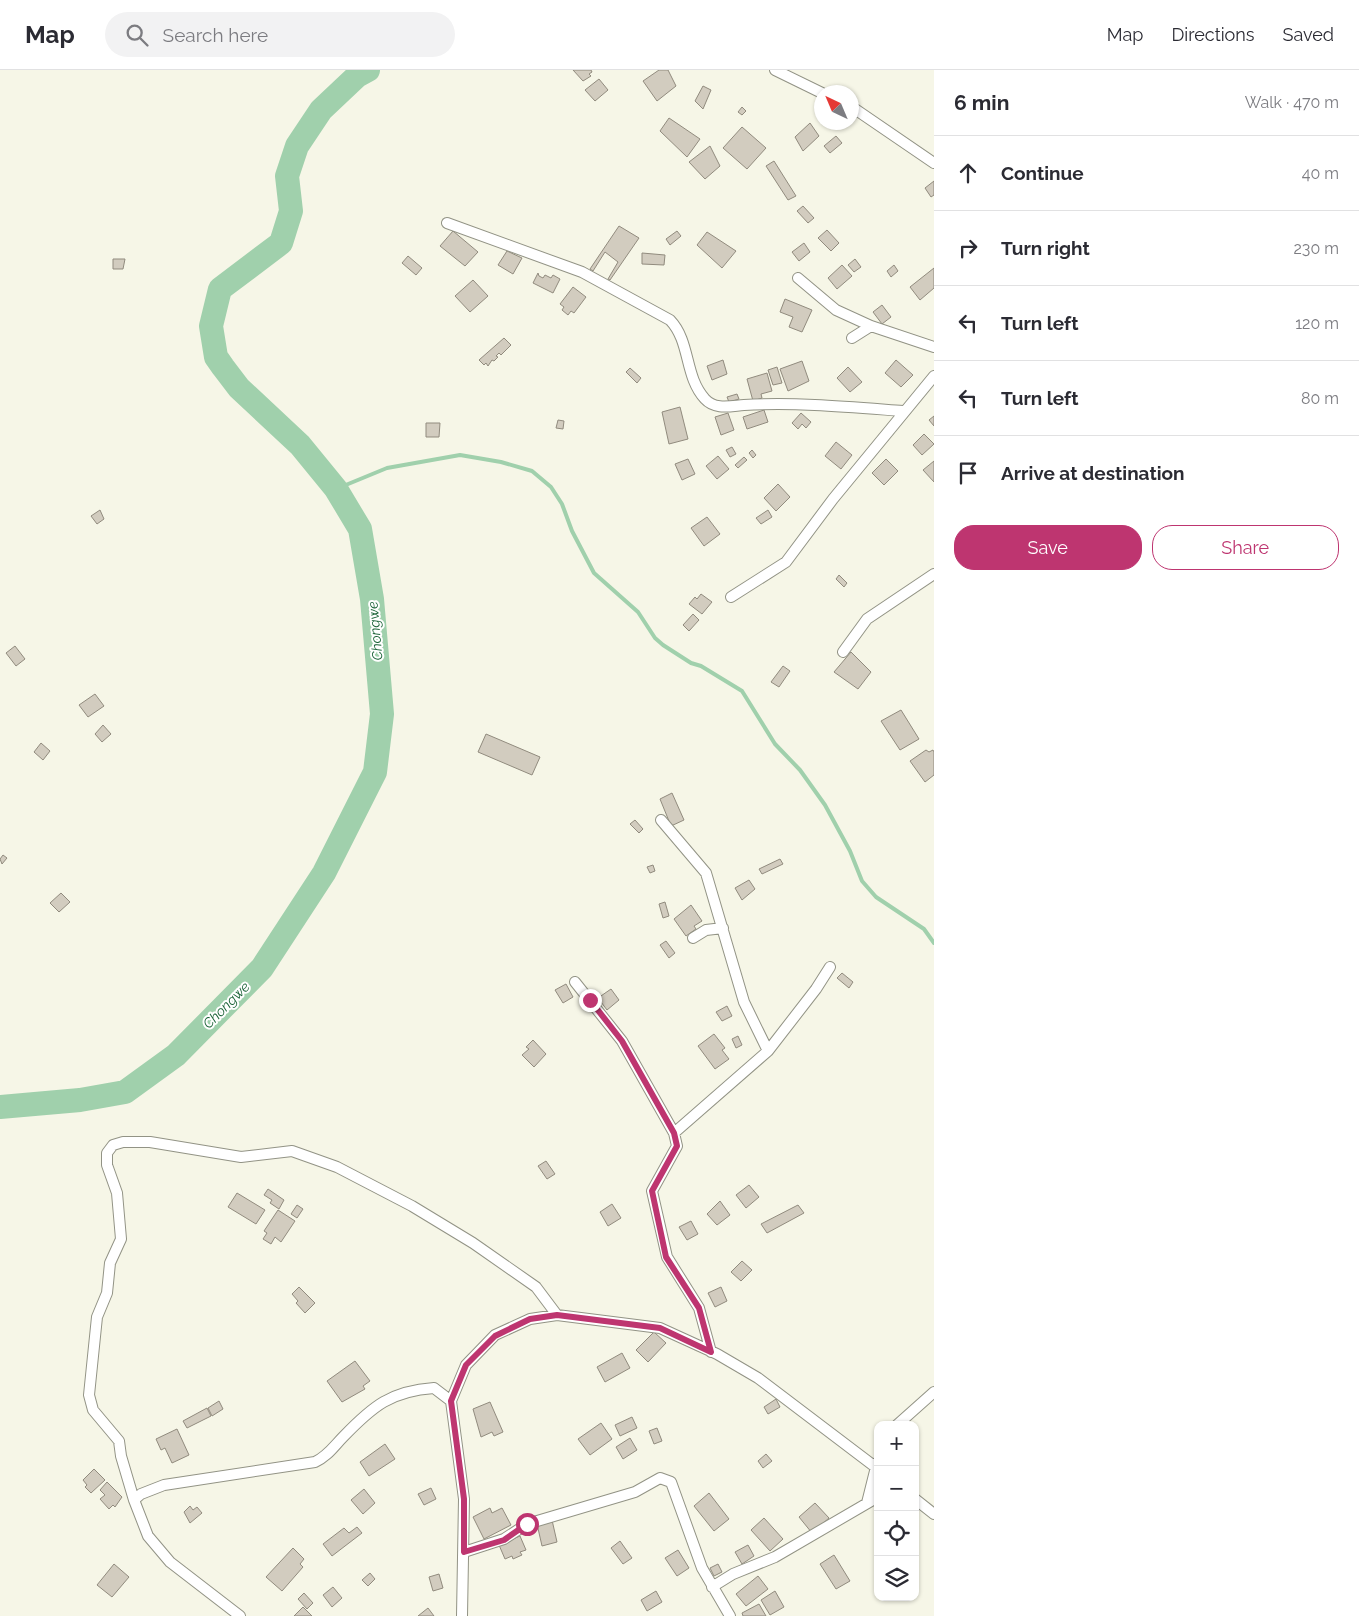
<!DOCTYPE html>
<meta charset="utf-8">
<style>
body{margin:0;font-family:Raleway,sans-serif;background:#f2f2f3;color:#2b2b33}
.controls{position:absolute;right:15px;bottom:15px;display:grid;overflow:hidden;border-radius:10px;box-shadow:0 1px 4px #0004}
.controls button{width:45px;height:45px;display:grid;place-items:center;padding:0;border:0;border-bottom:1px solid #e1e1e2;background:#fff;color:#2b2b33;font:25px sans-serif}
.compass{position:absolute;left:814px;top:15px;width:45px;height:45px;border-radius:50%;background:#fff;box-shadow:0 1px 4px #0004;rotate:316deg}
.stop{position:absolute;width:15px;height:15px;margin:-11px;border:4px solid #be3570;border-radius:50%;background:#fff}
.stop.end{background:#be3570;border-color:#fff;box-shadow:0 1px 5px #0008}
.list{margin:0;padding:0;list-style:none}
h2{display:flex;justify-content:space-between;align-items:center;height:65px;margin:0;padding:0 20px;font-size:21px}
h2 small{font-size:16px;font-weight:400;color:#7c7c81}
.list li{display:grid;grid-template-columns:32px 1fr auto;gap:15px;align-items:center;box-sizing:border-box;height:75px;padding:0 20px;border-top:1px solid #e1e1e2}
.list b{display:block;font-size:19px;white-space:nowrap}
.list em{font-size:16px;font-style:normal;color:#7c7c81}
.actions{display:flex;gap:10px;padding:15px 20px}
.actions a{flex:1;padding:11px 0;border:1px solid #be3570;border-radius:20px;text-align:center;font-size:18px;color:#be3570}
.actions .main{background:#be3570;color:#fff}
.icon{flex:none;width:28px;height:28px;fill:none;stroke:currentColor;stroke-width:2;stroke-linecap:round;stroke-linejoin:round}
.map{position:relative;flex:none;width:934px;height:1546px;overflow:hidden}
header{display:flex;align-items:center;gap:30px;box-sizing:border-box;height:70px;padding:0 25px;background:#fff;border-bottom:1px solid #e1e1e2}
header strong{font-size:24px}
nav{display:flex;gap:28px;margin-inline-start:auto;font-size:18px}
.search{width:350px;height:45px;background:#f2f2f3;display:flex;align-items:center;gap:12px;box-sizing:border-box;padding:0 18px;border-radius:28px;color:#7c7c81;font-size:19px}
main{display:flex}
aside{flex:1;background:#fff}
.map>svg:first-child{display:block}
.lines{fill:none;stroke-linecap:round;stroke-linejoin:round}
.stream{stroke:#a0d0ac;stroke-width:4}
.river{stroke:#a0d0ac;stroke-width:24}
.building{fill:#d2ccbf;stroke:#918b7e}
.minor-casing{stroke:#929385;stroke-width:12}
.minor{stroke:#fff;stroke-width:10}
.route{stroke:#be3570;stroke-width:6}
.labels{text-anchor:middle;stroke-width:4;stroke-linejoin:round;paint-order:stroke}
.water-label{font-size:14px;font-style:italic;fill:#186135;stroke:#fff}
</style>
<header>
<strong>Map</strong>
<div class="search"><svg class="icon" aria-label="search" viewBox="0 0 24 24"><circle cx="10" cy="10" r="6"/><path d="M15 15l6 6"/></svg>Search here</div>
<nav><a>Map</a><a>Directions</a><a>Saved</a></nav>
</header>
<main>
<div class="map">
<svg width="934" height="1546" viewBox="0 0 934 1546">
<rect width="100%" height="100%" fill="#f6f6e7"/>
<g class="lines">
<path class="stream" d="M 336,419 L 387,398 L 460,385 L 501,392 L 532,401 L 551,417 L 562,434 L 572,461 L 594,503 L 638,542 L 655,568 L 663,575 L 691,593 L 701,596 L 742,621 L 775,674 L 800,700 L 825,735 L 850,781 L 862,811 L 876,827 L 924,859 L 934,873"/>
<path class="river" d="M 0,1037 L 80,1030 L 125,1022 L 176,985 L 262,898 L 324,803 L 375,702 L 382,644 L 372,529 L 360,459 L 336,419 L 300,375 L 239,318 L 223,297 L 216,287 L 211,256 L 220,219 L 281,173 L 291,141 L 287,106 L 297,76 L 321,40 L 357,6 L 368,0"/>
</g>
<path class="building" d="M 573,0 L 591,0 L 592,2 L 589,4 L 591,6 L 583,11 Z
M 659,0 L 668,0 L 676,16 L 657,31 L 643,11 Z
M 599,9 L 608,20 L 595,31 L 585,20 Z
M 703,16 L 711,20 L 703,39 L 695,31 Z
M 742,37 L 746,41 L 742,45 L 738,42 Z
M 669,48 L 700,69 L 687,87 L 660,61 Z
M 810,53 L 819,66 L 803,81 L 795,67 Z
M 742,57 L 766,78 L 747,99 L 723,78 Z
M 836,66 L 842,73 L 830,83 L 824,76 Z
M 710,76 L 720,96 L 705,109 L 689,92 Z
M 774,91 L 796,126 L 788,130 L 766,96 Z
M 934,111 L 934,125 L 931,127 L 925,118 Z
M 803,136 L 814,148 L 808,153 L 797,141 Z
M 619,156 L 639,168 L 610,210 L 608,209 L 618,192 L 605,182 L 593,201 L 590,199 Z
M 827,160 L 839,173 L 831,181 L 818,168 Z
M 453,161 L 478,182 L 465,196 L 440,176 Z
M 677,161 L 681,166 L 670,175 L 666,169 Z
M 707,162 L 736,181 L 722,198 L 697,175 Z
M 804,173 L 810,182 L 799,191 L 792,182 Z
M 507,181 L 522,188 L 513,204 L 498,195 Z
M 642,183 L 665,185 L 664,195 L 642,194 Z
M 408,186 L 422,198 L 416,205 L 402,193 Z
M 113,189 L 125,189 L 123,199 L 113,199 Z
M 855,189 L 861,197 L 854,202 L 848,195 Z
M 842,195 L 852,206 L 837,219 L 828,208 Z
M 894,195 L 898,201 L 891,207 L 887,201 Z
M 934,198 L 934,218 L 920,230 L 910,217 Z
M 538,203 L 539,206 L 543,208 L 545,205 L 551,208 L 553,205 L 560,209 L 553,223 L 533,213 Z
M 473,210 L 488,226 L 470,242 L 455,226 Z
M 573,217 L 586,227 L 574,243 L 571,241 L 568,245 L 562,240 L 564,237 L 560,234 Z
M 785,229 L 812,240 L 802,262 L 789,257 L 793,247 L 780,242 Z
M 882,235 L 891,247 L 882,254 L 873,242 Z
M 504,268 L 511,275 L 501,285 L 499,283 L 496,286 L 498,287 L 494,291 L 492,290 L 488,296 L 486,293 L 484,295 L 479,290 Z
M 723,290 L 727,304 L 712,310 L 707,296 Z
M 896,290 L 913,305 L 901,317 L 885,303 Z
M 802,291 L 809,311 L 788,321 L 780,299 Z
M 777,297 L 782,313 L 773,315 L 768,300 Z
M 848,297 L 862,312 L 850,322 L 837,308 Z
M 630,298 L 641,308 L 637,313 L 626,302 Z
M 767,303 L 772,321 L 761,324 L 762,328 L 753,331 L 747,309 Z
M 737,324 L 739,329 L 729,332 L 727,327 Z
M 680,337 L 688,369 L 669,374 L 662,342 Z
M 764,340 L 768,352 L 747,359 L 743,347 Z
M 728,343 L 734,360 L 721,365 L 715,347 Z
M 801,343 L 811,352 L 806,358 L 802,354 L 798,359 L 792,353 Z
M 934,346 L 934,356 L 929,350 Z
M 558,350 L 564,351 L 563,359 L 556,358 Z
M 426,353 L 440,353 L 439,367 L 426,367 Z
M 924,364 L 934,374 L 922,385 L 913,375 Z
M 836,372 L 852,385 L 841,399 L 825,386 Z
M 732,377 L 736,384 L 730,387 L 726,380 Z
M 752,380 L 756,385 L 753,388 L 749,383 Z
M 718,386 L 729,399 L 717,409 L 706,396 Z
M 744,387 L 747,390 L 738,398 L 735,395 Z
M 688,389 L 695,404 L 682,410 L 675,394 Z
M 886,389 L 898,401 L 884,415 L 872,403 Z
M 934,391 L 934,412 L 923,400 Z
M 778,414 L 790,427 L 776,441 L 764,428 Z
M 100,440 L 104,449 L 97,454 L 91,446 Z
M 768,440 L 772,447 L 761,454 L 756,448 Z
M 707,447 L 720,464 L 704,476 L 691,458 Z
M 839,505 L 847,513 L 844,517 L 836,509 Z
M 701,524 L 712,532 L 702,544 L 689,534 L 695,527 L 697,529 Z
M 693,544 L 699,550 L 689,561 L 683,555 Z
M 15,576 L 25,589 L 16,596 L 6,583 Z
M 851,582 L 871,602 L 858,619 L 834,602 Z
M 783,596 L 790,601 L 779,617 L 771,612 Z
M 95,624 L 104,636 L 88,647 L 79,635 Z
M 901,640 L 919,669 L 900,680 L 881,651 Z
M 103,655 L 111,664 L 102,672 L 95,664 Z
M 486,664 L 540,687 L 532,705 L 478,682 Z
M 41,673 L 50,681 L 43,690 L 34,682 Z
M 926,680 L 929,682 L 933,680 L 934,682 L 934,705 L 925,712 L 910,691 Z
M 672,723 L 684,750 L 671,756 L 660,729 Z
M 635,750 L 643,759 L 639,763 L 630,754 Z
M 3,785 L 7,788 L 2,794 L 0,789 Z
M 780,789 L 783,794 L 762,804 L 759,799 Z
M 653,795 L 655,801 L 650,803 L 647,797 Z
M 749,810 L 755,819 L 742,830 L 735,818 Z
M 61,823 L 70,832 L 59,842 L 50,833 Z
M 665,832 L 669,846 L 663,848 L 659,834 Z
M 691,835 L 702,851 L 694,856 L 696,859 L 686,866 L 674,849 Z
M 666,871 L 675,883 L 669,888 L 660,875 Z
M 842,903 L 853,912 L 849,918 L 837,908 Z
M 566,914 L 573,927 L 563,933 L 555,920 Z
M 611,919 L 619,930 L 607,940 L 598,928 Z
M 727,936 L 732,946 L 722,951 L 716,942 Z
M 714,964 L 725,978 L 722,980 L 729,989 L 715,999 L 698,976 Z
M 738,966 L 742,975 L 736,978 L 732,969 Z
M 533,970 L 546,984 L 534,997 L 522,985 L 529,979 L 526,977 Z
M 546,1091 L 555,1104 L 547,1109 L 538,1096 Z
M 749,1115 L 759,1127 L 746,1138 L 736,1125 Z
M 268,1119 L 284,1130 L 279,1139 L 270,1133 L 272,1130 L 264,1125 Z
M 237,1123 L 265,1140 L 256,1154 L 228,1137 Z
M 720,1131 L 730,1145 L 717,1155 L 707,1144 Z
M 612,1134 L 621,1148 L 608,1156 L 600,1142 Z
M 297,1135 L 303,1139 L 297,1148 L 291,1144 Z
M 798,1135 L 804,1143 L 767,1163 L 761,1154 Z
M 278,1140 L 295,1151 L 281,1172 L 275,1167 L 271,1174 L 263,1169 L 267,1163 L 264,1161 Z
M 691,1151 L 698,1164 L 687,1170 L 679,1157 Z
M 742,1191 L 752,1200 L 741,1211 L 731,1202 Z
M 299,1217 L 315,1233 L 305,1243 L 296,1233 L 298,1231 L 292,1224 Z
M 721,1217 L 727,1231 L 715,1237 L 708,1223 Z
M 654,1262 L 666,1273 L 648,1292 L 636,1280 Z
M 622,1283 L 630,1298 L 605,1312 L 597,1297 Z
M 355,1291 L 370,1311 L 363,1316 L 365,1319 L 342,1332 L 327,1311 Z
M 776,1329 L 780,1337 L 768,1344 L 764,1337 Z
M 219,1331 L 223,1339 L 212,1346 L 208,1338 Z
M 490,1332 L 503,1362 L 494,1366 L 492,1362 L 481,1367 L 473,1339 Z
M 207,1338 L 211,1346 L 187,1358 L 183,1351 Z
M 632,1347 L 637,1358 L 620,1366 L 615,1355 Z
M 601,1353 L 612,1369 L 590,1385 L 578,1369 Z
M 657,1358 L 662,1371 L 654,1374 L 649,1361 Z
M 177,1359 L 189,1385 L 172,1393 L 165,1378 L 161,1380 L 156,1369 Z
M 630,1368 L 637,1380 L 623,1389 L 616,1377 Z
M 385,1374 L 395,1389 L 369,1406 L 360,1392 Z
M 766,1384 L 772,1391 L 763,1398 L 758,1391 Z
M 94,1399 L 105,1410 L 91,1423 L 85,1417 L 87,1415 L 83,1410 Z
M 107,1412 L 122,1427 L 115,1437 L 113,1435 L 109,1439 L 100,1429 L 105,1425 L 100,1420 Z
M 431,1418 L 436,1429 L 424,1435 L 418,1424 Z
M 364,1419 L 375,1433 L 363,1444 L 351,1430 Z
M 709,1423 L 729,1449 L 714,1461 L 694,1436 Z
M 815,1433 L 829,1448 L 812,1463 L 799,1447 Z
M 190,1436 L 193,1440 L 197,1437 L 202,1443 L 190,1453 L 184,1442 Z
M 490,1438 L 492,1443 L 502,1438 L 511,1455 L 484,1469 L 473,1447 Z
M 764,1448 L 783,1469 L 770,1481 L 751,1460 Z
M 552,1450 L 557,1472 L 542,1476 L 537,1454 Z
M 357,1457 L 362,1463 L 332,1486 L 323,1474 L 344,1458 L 349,1463 Z
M 520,1466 L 526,1480 L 520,1482 L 522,1485 L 513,1489 L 512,1486 L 505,1489 L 499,1475 Z
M 620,1471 L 632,1488 L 623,1494 L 611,1478 Z
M 748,1475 L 754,1486 L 742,1494 L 735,1482 Z
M 293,1478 L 304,1489 L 300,1494 L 303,1497 L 282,1521 L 266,1507 Z
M 678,1480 L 689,1498 L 677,1506 L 665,1488 Z
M 834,1485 L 850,1511 L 836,1519 L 820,1494 Z
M 114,1494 L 129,1507 L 112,1527 L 97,1515 Z
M 718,1494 L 722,1502 L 714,1506 L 710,1498 Z
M 370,1503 L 375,1509 L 368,1516 L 362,1510 Z
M 439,1504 L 443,1518 L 433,1521 L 429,1507 Z
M 758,1506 L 768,1519 L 746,1536 L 736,1524 Z
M 333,1517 L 342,1528 L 332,1537 L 323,1525 Z
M 656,1521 L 662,1532 L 647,1541 L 641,1530 Z
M 775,1521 L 784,1537 L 770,1545 L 761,1530 Z
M 304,1523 L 313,1533 L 307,1539 L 298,1529 Z
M 759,1534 L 766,1546 L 743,1546 L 742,1543 Z
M 303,1537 L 312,1546 L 294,1546 Z
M 428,1538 L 434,1546 L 418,1546 Z"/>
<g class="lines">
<defs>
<path id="minor" d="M 775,0 L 822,23
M 852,37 L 934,93
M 447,153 L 582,202 L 670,250 C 691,272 684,306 705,329 C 715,340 730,336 744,335 C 797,332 850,337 903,341
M 798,208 L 836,240 L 871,256 L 934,277
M 852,268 L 871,256
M 731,527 L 786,492 L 833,429 L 934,306
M 843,582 L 867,549 L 934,504
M 661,750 L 706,803 L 744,932 L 768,981
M 693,868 L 706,860 L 723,858
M 575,912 L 622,971 L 674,1063 L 677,1076 L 652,1121 L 667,1187 L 699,1238 L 711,1282
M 674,1063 L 768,981 L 816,919 L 830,897
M 897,1355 L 934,1322
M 915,1429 L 934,1444
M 134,1430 L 141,1424 L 164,1415 L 315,1392 C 328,1386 334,1376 344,1366 C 373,1336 391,1321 434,1318 L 451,1331
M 867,1433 L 877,1393
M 464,1482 L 504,1469 L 527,1454 L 635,1422 L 660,1408 L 671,1412 L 702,1498 L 730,1546
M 712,1517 L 733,1504 L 775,1487 L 878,1427
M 240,1546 L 170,1492 L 148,1466 L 134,1430 L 121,1386 L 119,1371 L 93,1340 L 89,1325 L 97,1247 L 107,1223 L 110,1193 L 121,1169 L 117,1123 L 107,1095 L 107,1083 L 113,1075 L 123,1072 L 150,1072 L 241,1087 L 292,1081 L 337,1097 L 412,1136 L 473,1173 L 536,1217 L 557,1245
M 462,1546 L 464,1429 L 451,1331 L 466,1295 L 495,1265 L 530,1249 L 557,1245 L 660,1258 L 717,1284 L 758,1308 L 878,1399"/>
</defs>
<use href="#minor" class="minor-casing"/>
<use href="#minor" class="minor"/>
</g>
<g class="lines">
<path class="route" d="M 527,1454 L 504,1470 L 464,1482 L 464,1429 L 451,1331 L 466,1295 L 495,1266 L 530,1249 L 557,1245 L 660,1258 L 711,1282 L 699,1238 L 666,1187 L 652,1121 L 677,1076 L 674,1063 L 622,971 L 590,930"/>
</g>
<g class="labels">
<g class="water-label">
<text transform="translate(375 561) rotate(-95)" y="5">Chongwe</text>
<text transform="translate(226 935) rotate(-45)" y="5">Chongwe</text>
</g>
</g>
</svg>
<div class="controls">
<button>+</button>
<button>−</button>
<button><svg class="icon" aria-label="locate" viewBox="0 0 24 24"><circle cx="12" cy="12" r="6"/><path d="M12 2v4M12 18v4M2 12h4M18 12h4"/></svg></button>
<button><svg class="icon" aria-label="layers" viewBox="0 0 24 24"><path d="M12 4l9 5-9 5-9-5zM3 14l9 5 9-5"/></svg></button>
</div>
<svg class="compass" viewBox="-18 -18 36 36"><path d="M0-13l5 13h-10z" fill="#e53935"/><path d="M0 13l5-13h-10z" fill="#7c7c81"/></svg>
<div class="stop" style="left:527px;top:1454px"></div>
<div class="stop end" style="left:590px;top:930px"></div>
</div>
<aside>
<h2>6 min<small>Walk · 470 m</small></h2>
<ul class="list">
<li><svg class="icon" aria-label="ahead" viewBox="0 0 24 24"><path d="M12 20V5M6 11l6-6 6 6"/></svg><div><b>Continue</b></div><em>40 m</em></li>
<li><svg class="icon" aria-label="right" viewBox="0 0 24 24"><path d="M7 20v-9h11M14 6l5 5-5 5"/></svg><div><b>Turn right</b></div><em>230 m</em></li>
<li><svg class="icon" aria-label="left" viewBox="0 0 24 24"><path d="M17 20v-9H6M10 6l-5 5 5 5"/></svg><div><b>Turn left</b></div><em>120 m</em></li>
<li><svg class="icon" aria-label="left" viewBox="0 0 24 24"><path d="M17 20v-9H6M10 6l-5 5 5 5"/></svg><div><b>Turn left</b></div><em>80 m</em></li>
<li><svg class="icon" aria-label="arrive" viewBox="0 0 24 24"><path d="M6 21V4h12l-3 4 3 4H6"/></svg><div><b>Arrive at destination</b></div></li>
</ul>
<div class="actions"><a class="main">Save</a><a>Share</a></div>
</aside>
</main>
